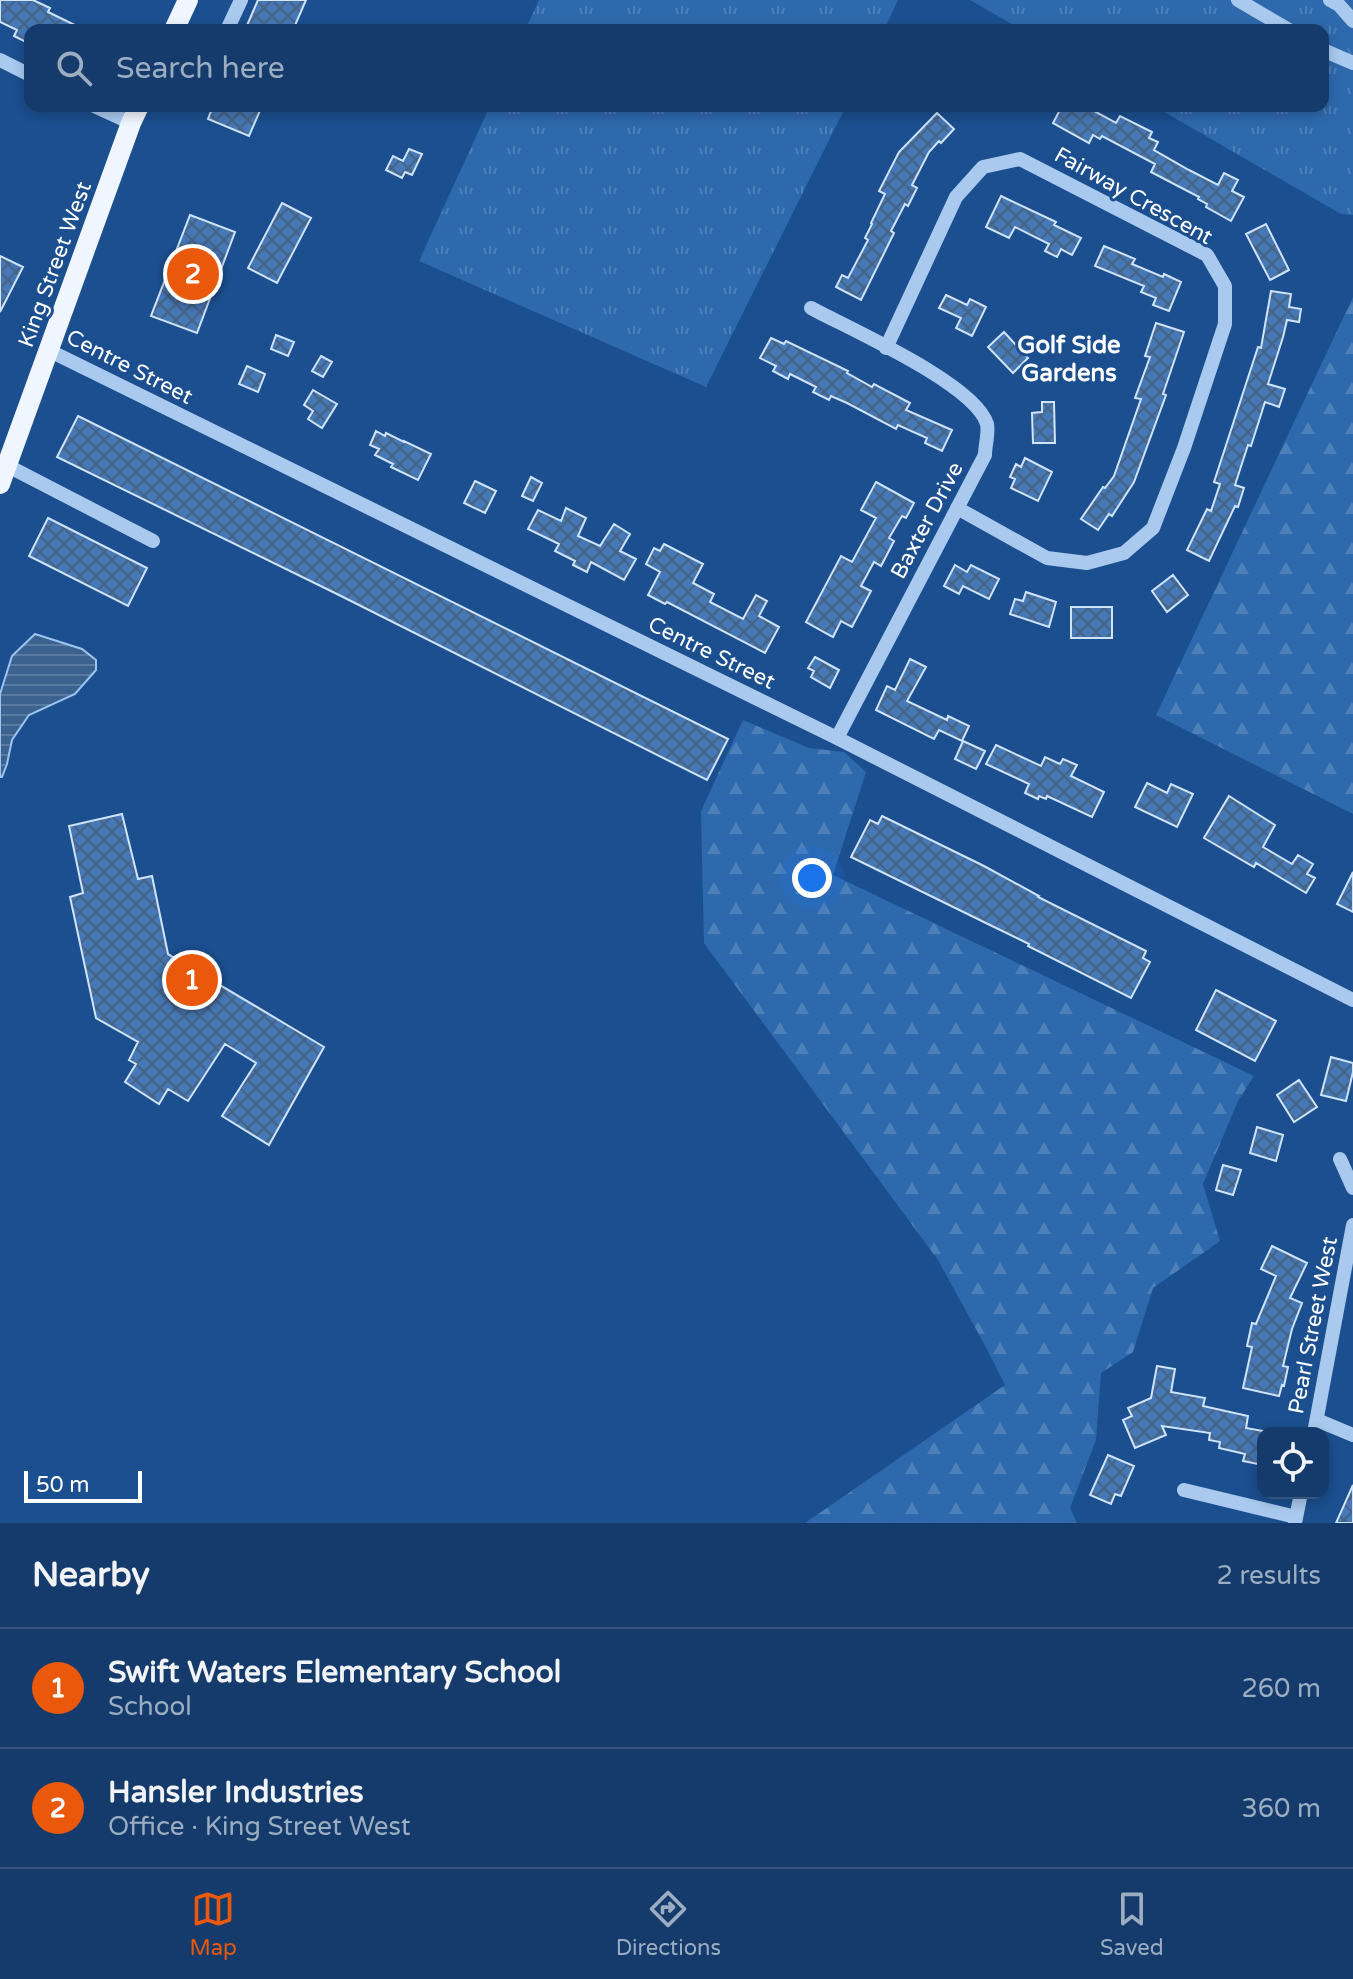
<!DOCTYPE html>
<meta charset="utf-8">
<style>
body{margin:0;font-family:"Varela Round",sans-serif;background:#1d4271;color:#f1f3f6}
.controls{position:absolute;right:24px;bottom:24px;display:grid;overflow:hidden;border-radius:16px;box-shadow:0 4px 12px #0003}
.controls button{width:72px;height:72px;display:grid;place-items:center;padding:0;border:0;border-bottom:2px solid #33557e;background:#143b6b;color:#f1f3f6;font:40px sans-serif}
.scale{position:absolute;left:24px;bottom:20px;width:118px;box-sizing:border-box;padding-left:8px;border:4px solid #fff;border-top:0;font-size:22px;line-height:28px;white-space:nowrap;color:#fff;-webkit-text-stroke:6px #1b4f8f;paint-order:stroke}
.you{position:absolute;left:812px;top:878px;width:28px;height:28px;margin:-20px;border:6px solid #fff;border-radius:50%;background:#1a73e8;box-shadow:0 0 0 12px #1a73e833}
.badge{display:grid;place-items:center;width:52px;height:52px;border-radius:50%;background:#ea580c;color:#fff;font-size:26px;font-weight:700}
.pin{position:absolute;translate:-50% -50%;border:4px solid #fff;box-shadow:0 2px 8px #0006}
.list{margin:0;padding:0;list-style:none}
h2{display:flex;justify-content:space-between;align-items:center;height:104px;margin:0;padding:0 32px;font-size:34px}
h2 small{font-size:26px;font-weight:400;color:#9dadc1}
.list li{display:grid;grid-template-columns:52px 1fr auto;gap:24px;align-items:center;box-sizing:border-box;height:120px;padding:0 32px;border-top:2px solid #33557e}
.list b{display:block;font-size:30px;white-space:nowrap}
.list p{margin:0;font-size:26px;white-space:nowrap;color:#9dadc1}
.list em{font-size:26px;font-style:normal;color:#9dadc1}
.icon{flex:none;width:44px;height:44px;fill:none;stroke:currentColor;stroke-width:2;stroke-linecap:round;stroke-linejoin:round}
.map{position:relative;flex:none;width:1353px;height:1523px;overflow:hidden}
.search{position:absolute;background:#143b6b;box-shadow:0 4px 12px #0003;left:24px;right:24px;top:24px;height:88px;display:flex;align-items:center;gap:20px;box-sizing:border-box;padding:0 28px;border-radius:16px;color:#9dadc1;font-size:30px}
.sheet{height:344px;background:#143b6b}
nav{display:flex;justify-content:space-around;align-items:center;box-sizing:border-box;height:112px;border-top:2px solid #33557e;background:#143b6b;font-size:22px;color:#9dadc1}
nav a{display:grid;justify-items:center;gap:4px}
nav .on{color:#ea580c}
.map>svg:first-child{display:block}
.grass{fill:url(#grass-tufts)}
.forest{fill:url(#forest-firs)}
.water{fill:url(#water-rules);stroke:#9cc4f0;stroke-width:2}
.building{fill:url(#building-cross-hatch);stroke:#cfe3fa;stroke-width:2}
.lines{fill:none;stroke-linecap:round;stroke-linejoin:round}
.minor{stroke:#a9c9ee;stroke-width:14}
.major{stroke:#f0f6ff;stroke-width:20}
.labels{text-anchor:middle;stroke-width:6;stroke-linejoin:round;paint-order:stroke}
.street-label{font-size:22px;fill:#fff;stroke:#1b4f8f}
.neighbourhood-label{font-size:24px;font-weight:bold;fill:#fff;stroke:#1b4f8f}
</style>
<div class="map">
<svg width="1353" height="1523" viewBox="0 0 1353 1523">
<defs>
<pattern id="grass-tufts" width="24" height="20" patternUnits="userSpaceOnUse" patternTransform="scale(2)"><rect width="24" height="20" fill="#2e69ad"/><path d="M3 7l-1-3M5 7V3M7 7l1-3M15 17l-1-3M17 17v-4M19 17l1-3" fill="none" stroke="#4d80b9"/></pattern>
<pattern id="forest-firs" width="22" height="20" patternUnits="userSpaceOnUse" patternTransform="scale(2)"><rect width="22" height="20" fill="#2e69ad"/><path d="M5 1l3.5 6h-7zM16 11l3.5 6h-7z" fill="#4d80b9"/></pattern>
<pattern id="water-rules" width="6" height="5" patternUnits="userSpaceOnUse" patternTransform="scale(2)"><rect width="6" height="5" fill="#3c6290"/><path d="M0 2.5h6" fill="none" stroke="#597aa1"/></pattern>
<pattern id="building-cross-hatch" width="8" height="8" patternUnits="userSpaceOnUse" patternTransform="scale(2)"><rect width="8" height="8" fill="#4478b7"/><path d="M0 0l8 8M0 8l8-8" fill="none" stroke="#486282"/></pattern>
</defs>
<rect width="100%" height="100%" fill="#1b4f8f"/>
<path class="grass" d="M 539,0 L 898,0 L 884,30 L 525,30 Z
M 970,0 L 1353,0 L 1353,215 L 1341,214 L 1154,106 L 1323,106 L 1323,30 L 1022,30 Z
M 490,106 L 846,106 L 706,387 L 419,261 Z"/>
<path class="forest" d="M 1353,297 L 1353,814 L 1156,715 Z
M 743,720 L 809,748 L 844,752 L 866,772 L 833,875 L 1254,1076 L 1238,1101 L 1203,1184 L 1220,1241 L 1153,1288 L 1133,1352 L 1101,1373 L 1096,1440 L 1070,1508 L 1077,1523 L 805,1523 L 1005,1385 L 988,1351 L 938,1260 L 704,943 L 701,811 Z"/>
<path class="water" d="M 35,634 L 82,649 L 96,660 L 96,670 L 75,694 L 29,715 L 12,740 L 7,764 L 2,777 L 0,777 L 0,694 L 12,656 Z"/>
<path class="building" d="M 0,0 L 33,0 L 50,8 L 48,12 L 85,30 L 30,30 L 30,44 L 14,36 L 17,30 L 0,22 Z
M 258,0 L 306,0 L 293,30 L 245,30 Z
M 213,106 L 262,106 L 249,136 L 208,119 Z
M 1062,106 L 1074,111 L 1077,106 L 1085,106 L 1116,123 L 1120,116 L 1152,132 L 1149,138 L 1158,142 L 1154,150 L 1189,170 L 1218,185 L 1224,173 L 1238,180 L 1232,191 L 1244,197 L 1231,221 L 1206,207 L 1207,204 L 1198,199 L 1199,197 L 1151,172 L 1155,164 L 1102,136 L 1100,139 L 1093,135 L 1089,143 L 1053,123 Z
M 937,113 L 954,129 L 941,143 L 939,141 L 929,152 L 912,185 L 917,188 L 908,206 L 905,204 L 891,231 L 894,233 L 861,300 L 836,287 L 842,275 L 848,278 L 868,240 L 865,238 L 872,224 L 871,223 L 885,194 L 879,191 L 899,152 Z
M 409,149 L 422,154 L 412,175 L 405,172 L 402,178 L 386,170 L 393,156 L 403,161 Z
M 1001,196 L 1056,222 L 1054,225 L 1081,238 L 1072,255 L 1061,249 L 1057,257 L 1045,251 L 1049,244 L 1015,227 L 1009,238 L 986,227 Z
M 282,203 L 311,218 L 277,283 L 248,268 Z
M 190,215 L 235,232 L 197,333 L 151,316 Z
M 1266,224 L 1289,270 L 1270,280 L 1246,234 Z
M 1104,246 L 1135,259 L 1132,264 L 1163,277 L 1164,274 L 1181,282 L 1169,311 L 1153,305 L 1156,298 L 1141,292 L 1144,286 L 1095,266 Z
M 0,256 L 23,267 L 0,312 Z
M 1271,291 L 1291,294 L 1289,307 L 1301,309 L 1299,322 L 1287,320 L 1283,337 L 1268,384 L 1285,389 L 1279,407 L 1265,402 L 1251,446 L 1248,445 L 1235,485 L 1244,488 L 1238,507 L 1235,506 L 1209,561 L 1187,550 L 1207,509 L 1211,511 L 1220,484 L 1214,482 L 1258,347 L 1261,348 Z
M 946,295 L 967,305 L 970,299 L 986,307 L 972,336 L 956,328 L 961,318 L 939,308 Z
M 1156,323 L 1184,332 L 1163,394 L 1166,395 L 1134,482 L 1112,516 L 1109,514 L 1098,530 L 1081,519 L 1103,487 L 1105,488 L 1114,476 L 1141,399 L 1135,398 L 1150,357 L 1145,356 Z
M 1004,332 L 1028,358 L 1013,373 L 988,347 Z
M 276,335 L 294,342 L 288,356 L 271,349 Z
M 771,338 L 784,344 L 786,341 L 848,371 L 847,373 L 872,387 L 874,384 L 910,403 L 906,410 L 952,430 L 942,451 L 925,443 L 927,438 L 898,425 L 896,429 L 847,403 L 831,396 L 829,400 L 813,392 L 816,387 L 790,374 L 788,379 L 773,371 L 776,366 L 760,358 Z
M 321,356 L 332,362 L 323,377 L 312,371 Z
M 247,366 L 265,374 L 258,392 L 239,384 Z
M 313,390 L 337,404 L 322,428 L 308,419 L 313,411 L 304,405 Z
M 1042,402 L 1054,402 L 1055,443 L 1033,443 L 1032,413 L 1042,412 Z
M 78,416 L 728,739 L 707,780 L 337,594 L 57,457 Z
M 376,431 L 385,436 L 386,433 L 404,442 L 404,441 L 431,454 L 418,480 L 391,467 L 393,464 L 375,455 L 379,449 L 370,445 Z
M 1025,458 L 1052,472 L 1038,501 L 1011,488 L 1015,479 L 1010,477 L 1016,464 L 1021,467 Z
M 531,477 L 542,483 L 533,501 L 522,496 Z
M 475,481 L 496,491 L 485,513 L 464,503 Z
M 876,482 L 914,503 L 906,518 L 902,516 L 889,538 L 894,541 L 881,566 L 874,562 L 861,586 L 871,591 L 852,627 L 841,621 L 833,637 L 806,622 L 841,556 L 852,562 L 876,518 L 861,510 Z
M 566,508 L 586,518 L 578,536 L 600,546 L 614,524 L 630,534 L 620,551 L 636,559 L 624,580 L 591,562 L 587,572 L 573,565 L 575,561 L 555,551 L 559,544 L 528,529 L 538,510 L 561,521 Z
M 48,518 L 147,568 L 128,606 L 29,556 Z
M 664,544 L 703,564 L 693,583 L 714,594 L 710,602 L 743,619 L 756,595 L 767,601 L 759,616 L 779,627 L 765,653 L 667,602 L 665,604 L 648,595 L 660,572 L 646,564 L 654,548 L 660,551 Z
M 955,565 L 967,572 L 971,565 L 999,579 L 989,599 L 963,586 L 959,594 L 944,586 Z
M 1173,575 L 1188,595 L 1167,612 L 1152,591 Z
M 1026,592 L 1056,602 L 1049,627 L 1010,614 L 1015,599 L 1023,601 Z
M 1071,607 L 1112,607 L 1112,638 L 1071,638 Z
M 815,657 L 839,670 L 830,688 L 811,677 L 814,671 L 808,668 Z
M 910,659 L 926,667 L 907,701 L 947,720 L 948,716 L 969,726 L 962,741 L 939,730 L 934,739 L 876,710 L 887,686 L 895,690 Z
M 963,741 L 985,751 L 976,769 L 955,759 Z
M 996,745 L 1041,766 L 1045,757 L 1060,764 L 1063,759 L 1077,765 L 1071,776 L 1104,792 L 1092,817 L 1047,796 L 1046,799 L 1039,796 L 1038,799 L 1025,793 L 1029,784 L 986,764 Z
M 1147,783 L 1167,793 L 1171,784 L 1193,794 L 1177,827 L 1135,807 Z
M 1229,796 L 1275,825 L 1263,847 L 1292,864 L 1298,855 L 1313,864 L 1307,874 L 1315,878 L 1306,893 L 1256,863 L 1254,867 L 1204,838 Z
M 122,814 L 138,879 L 152,876 L 168,954 L 324,1047 L 269,1145 L 222,1116 L 256,1063 L 225,1044 L 188,1101 L 168,1089 L 159,1104 L 125,1082 L 136,1064 L 129,1060 L 138,1042 L 96,1018 L 70,897 L 83,893 L 69,826 Z
M 882,816 L 984,866 L 1039,896 L 1038,897 L 1146,951 L 1143,958 L 1150,962 L 1131,998 L 1028,946 L 1029,944 L 990,925 L 851,857 L 870,820 L 878,824 Z
M 1353,872 L 1353,912 L 1337,904 Z
M 1216,990 L 1276,1021 L 1255,1061 L 1196,1030 Z
M 1331,1057 L 1353,1063 L 1353,1072 L 1346,1101 L 1321,1095 Z
M 1299,1080 L 1317,1107 L 1294,1122 L 1277,1095 Z
M 1257,1127 L 1283,1135 L 1276,1161 L 1250,1153 Z
M 1223,1165 L 1241,1170 L 1233,1195 L 1216,1190 Z
M 1272,1246 L 1307,1263 L 1290,1298 L 1302,1303 L 1292,1329 L 1283,1366 L 1288,1367 L 1284,1386 L 1282,1385 L 1279,1396 L 1243,1388 L 1252,1347 L 1247,1346 L 1252,1323 L 1256,1324 L 1276,1276 L 1261,1269 Z
M 1157,1366 L 1175,1369 L 1171,1392 L 1205,1398 L 1203,1406 L 1248,1416 L 1246,1428 L 1263,1431 L 1263,1465 L 1243,1461 L 1245,1454 L 1219,1448 L 1220,1442 L 1209,1440 L 1210,1433 L 1162,1426 L 1166,1435 L 1135,1448 L 1123,1420 L 1132,1416 L 1128,1408 L 1151,1398 Z
M 1108,1455 L 1134,1466 L 1121,1496 L 1115,1494 L 1111,1504 L 1090,1495 Z
M 1353,1485 L 1353,1523 L 1336,1523 Z"/>
<g class="lines">
<path class="minor" d="M 1238,0 L 1289,30
M 1330,0 L 1339,5 L 1353,21
M 227,30 L 241,0
M 1323,50 L 1353,63
M 0,60 L 30,75
M 94,106 L 131,123
M 811,308 C 850,329 975,384 987,424 C 989,432 985,446 985,455 L 837,738
M 886,348 L 956,197 L 983,167 L 1020,159 L 1207,255 L 1225,286 L 1225,324 L 1184,448 L 1153,528 L 1124,553 L 1087,563 L 1047,558 L 957,508
M 48,350 L 837,738 L 1353,1000
M 6,465 L 153,541
M 1340,1159 L 1353,1188
M 1317,1420 L 1353,1435
M 1314,1433 L 1353,1225
M 1184,1490 L 1296,1517
M 1295,1523 L 1301,1493"/>
<path class="major" d="M 174,30 L 188,0
M 0,484 L 131,123 L 139,106"/>
</g>
<g class="labels">
<g class="street-label">
<text transform="translate(1134 195) rotate(29)" y="8">Fairway Crescent</text>
<text transform="translate(54 264) rotate(-70)" y="8">King Street West</text>
<text transform="translate(130 366) rotate(27)" y="8">Centre Street</text>
<text transform="translate(926 520) rotate(-62)" y="8">Baxter Drive</text>
<text transform="translate(712 652) rotate(26)" y="8">Centre Street</text>
<text transform="translate(1312 1325) rotate(-79)" y="8">Pearl Street West</text>
</g>
<g class="neighbourhood-label">
<text x="1069" y="353">Golf Side<tspan x="1069" dy="28">Gardens</tspan></text>
</g>
</g>
</svg>
<div class="controls">
<button><svg class="icon" aria-label="locate" viewBox="0 0 24 24"><circle cx="12" cy="12" r="6"/><path d="M12 2v4M12 18v4M2 12h4M18 12h4"/></svg></button>
</div>
<div class="scale">50 m</div>
<div class="you"></div>
<div class="pin badge" style="left:192px;top:980px">1</div>
<div class="pin badge" style="left:193px;top:274px">2</div>
<div class="search"><svg class="icon" aria-label="search" viewBox="0 0 24 24"><circle cx="10" cy="10" r="6"/><path d="M15 15l6 6"/></svg>Search here</div>
</div>
<section class="sheet">
<h2>Nearby<small>2 results</small></h2>
<ul class="list">
<li><span class="badge">1</span><div><b>Swift Waters Elementary School</b><p>School</p></div><em>260 m</em></li>
<li><span class="badge">2</span><div><b>Hansler Industries</b><p>Office · King Street West</p></div><em>360 m</em></li>
</ul>
</section>
<nav>
<a class="on"><svg class="icon" aria-label="map" viewBox="0 0 24 24"><path d="M3 6l6-2 6 2 6-2v14l-6 2-6-2-6 2zM9 4v14M15 6v14"/></svg>Map</a>
<a><svg class="icon" aria-label="directions" viewBox="0 0 24 24"><path d="M12 3l9 9-9 9-9-9zM9 14v-3h6M13 9l2 2-2 2"/></svg>Directions</a>
<a><svg class="icon" aria-label="saved" viewBox="0 0 24 24"><path d="M7 4h10v16l-5-4-5 4z"/></svg>Saved</a>
</nav>
